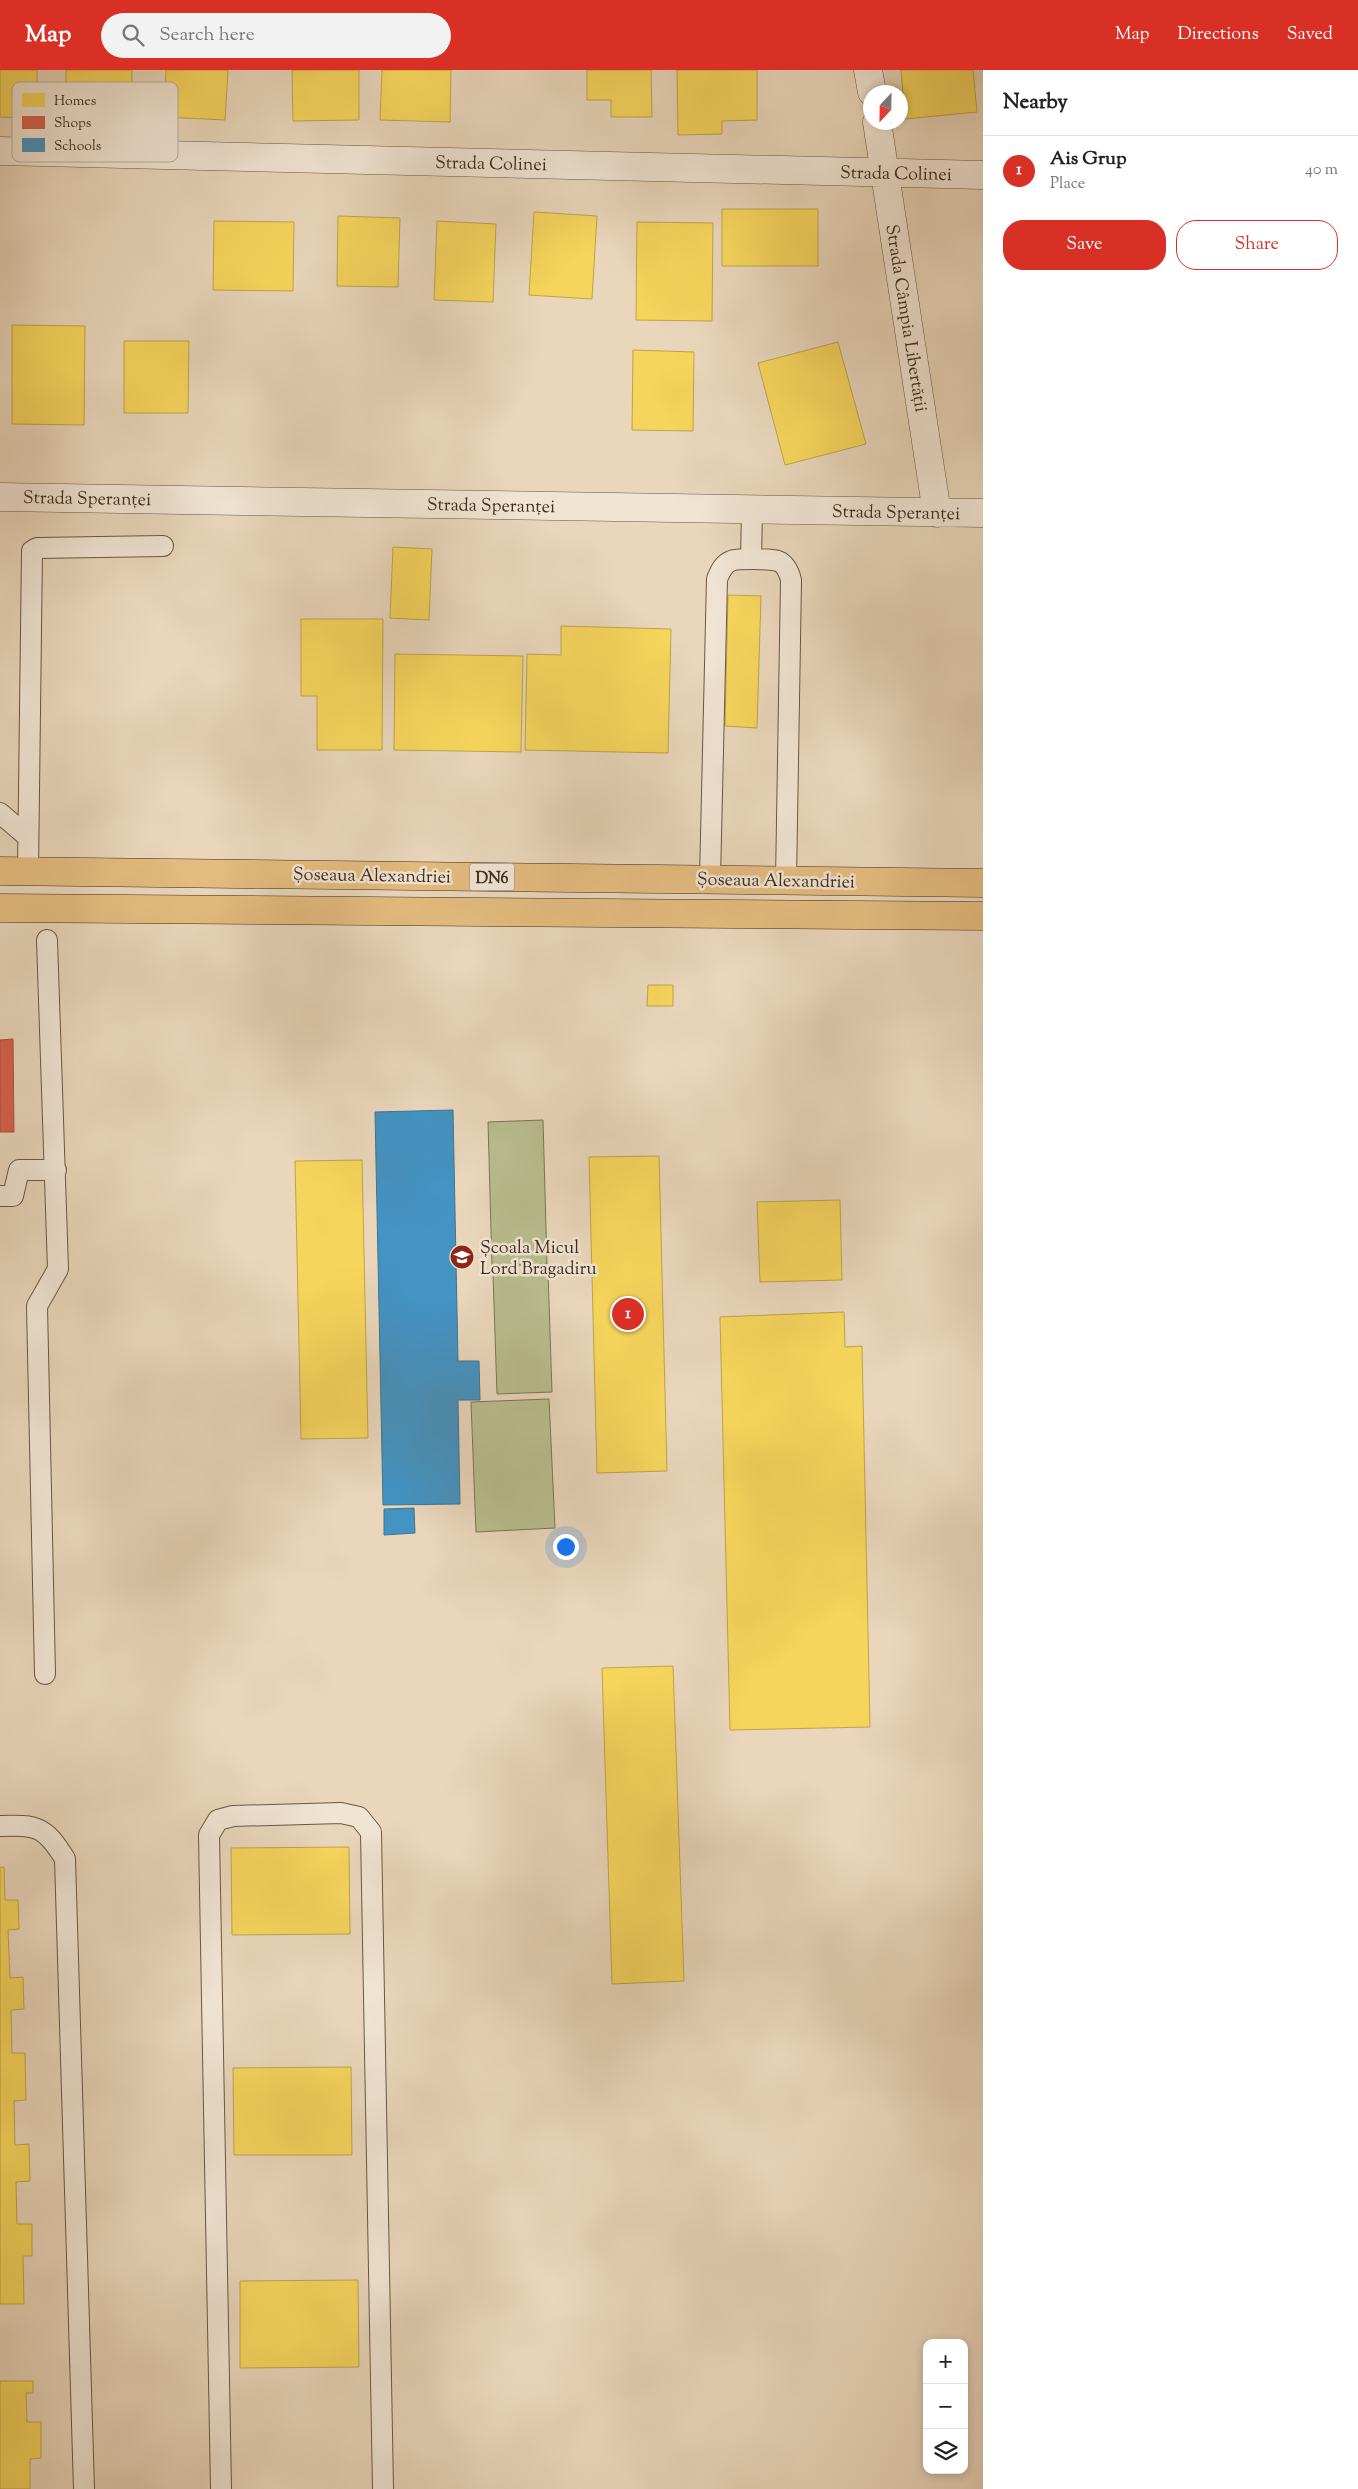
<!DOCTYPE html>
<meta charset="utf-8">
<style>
body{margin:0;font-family:"Sorts Mill Goudy",serif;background:#f2f2f2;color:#222}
.controls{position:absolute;right:15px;bottom:15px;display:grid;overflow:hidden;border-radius:10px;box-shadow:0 2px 8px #0003}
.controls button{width:45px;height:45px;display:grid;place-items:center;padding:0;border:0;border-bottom:1px solid #e0e0e0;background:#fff;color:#222;font:25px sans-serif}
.compass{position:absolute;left:863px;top:15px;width:45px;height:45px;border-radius:50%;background:#fff;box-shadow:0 2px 8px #0003;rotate:202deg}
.you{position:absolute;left:565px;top:1476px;width:18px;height:18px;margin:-12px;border:4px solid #fff;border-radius:50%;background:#1a73e8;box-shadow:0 0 0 8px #1a73e833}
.badge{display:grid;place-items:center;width:32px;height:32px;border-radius:50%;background:#d93025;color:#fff;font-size:16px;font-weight:700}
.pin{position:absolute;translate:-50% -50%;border:2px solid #fff;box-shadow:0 1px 5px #0006}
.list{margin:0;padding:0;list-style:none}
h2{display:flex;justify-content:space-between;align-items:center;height:65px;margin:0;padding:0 20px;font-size:21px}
h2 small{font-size:16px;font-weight:400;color:#767676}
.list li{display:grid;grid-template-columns:32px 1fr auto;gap:15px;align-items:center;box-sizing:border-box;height:70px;padding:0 20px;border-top:1px solid #e0e0e0}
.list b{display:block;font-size:19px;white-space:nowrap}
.list p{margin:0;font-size:16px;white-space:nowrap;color:#767676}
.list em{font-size:16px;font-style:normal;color:#767676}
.actions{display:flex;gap:10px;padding:15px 20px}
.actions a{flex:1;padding:11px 0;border:1px solid #d93025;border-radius:20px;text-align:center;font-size:18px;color:#d93025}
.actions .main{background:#d93025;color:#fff}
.icon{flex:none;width:28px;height:28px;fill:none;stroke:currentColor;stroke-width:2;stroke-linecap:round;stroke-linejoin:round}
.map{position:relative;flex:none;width:983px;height:2419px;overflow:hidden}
header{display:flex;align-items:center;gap:30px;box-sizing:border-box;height:70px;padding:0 25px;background:#d93025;color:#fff}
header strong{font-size:24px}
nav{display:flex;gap:28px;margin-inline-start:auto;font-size:18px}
.search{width:350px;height:45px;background:#f2f2f2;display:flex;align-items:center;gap:12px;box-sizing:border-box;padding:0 18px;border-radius:28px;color:#767676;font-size:19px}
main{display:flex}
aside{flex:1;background:#fff}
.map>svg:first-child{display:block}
.green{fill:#b9bd8e;stroke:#7c7556}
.homes{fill:#f6d55c;stroke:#bfa349}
.shops{fill:#d6604d;stroke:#a9513f}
.schools{fill:#4393c3;stroke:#427491}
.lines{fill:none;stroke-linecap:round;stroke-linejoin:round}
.service-casing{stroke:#6a5744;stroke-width:22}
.minor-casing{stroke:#6a5744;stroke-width:29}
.primary-casing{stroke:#402d1d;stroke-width:29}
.service{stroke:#f1e4d3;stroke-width:20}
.minor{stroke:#f1e4d3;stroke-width:28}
.primary{stroke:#e4bb7e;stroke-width:28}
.labels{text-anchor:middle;stroke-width:5;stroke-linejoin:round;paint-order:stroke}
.shield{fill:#f1e4d3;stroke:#756454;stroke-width:1}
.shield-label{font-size:16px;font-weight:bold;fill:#402d1d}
.street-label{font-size:18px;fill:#402d1d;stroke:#f1e4d3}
.poi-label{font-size:18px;fill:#402d1d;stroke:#f1e4d3;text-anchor:start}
.key{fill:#f1e4d3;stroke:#bcad9c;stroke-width:1}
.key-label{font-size:14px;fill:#402d1d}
</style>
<header>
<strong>Map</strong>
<div class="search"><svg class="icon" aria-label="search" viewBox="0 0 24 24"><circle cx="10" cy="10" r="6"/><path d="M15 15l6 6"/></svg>Search here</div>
<nav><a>Map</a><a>Directions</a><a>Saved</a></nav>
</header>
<main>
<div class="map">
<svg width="983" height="2419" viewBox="0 0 983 2419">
<rect width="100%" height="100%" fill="#e9d6bb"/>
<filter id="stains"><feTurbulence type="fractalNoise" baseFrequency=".004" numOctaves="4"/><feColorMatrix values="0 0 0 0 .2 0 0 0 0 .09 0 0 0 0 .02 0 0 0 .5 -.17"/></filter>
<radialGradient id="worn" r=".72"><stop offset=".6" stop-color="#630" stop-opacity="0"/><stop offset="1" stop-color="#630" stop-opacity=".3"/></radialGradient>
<path class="green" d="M 543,1050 L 547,1194 L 492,1196 L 488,1052 Z
M 548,1202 L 552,1322 L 497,1324 L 493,1204 Z
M 549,1329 L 555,1458 L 476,1462 L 471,1332 Z"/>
<path class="homes" d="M 0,0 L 37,0 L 37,48 L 0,47 Z
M 66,0 L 132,0 L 131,58 L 65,57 Z
M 166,0 L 228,0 L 225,50 L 164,47 Z
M 292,0 L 359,0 L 359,50 L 293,51 Z
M 382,0 L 451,0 L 450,52 L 380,50 Z
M 587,0 L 651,0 L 652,47 L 611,47 L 611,30 L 587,30 Z
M 677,0 L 757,0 L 757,50 L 722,51 L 722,64 L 678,65 Z
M 901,0 L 973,0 L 977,42 L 905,49 Z
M 722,139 L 818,139 L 818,196 L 722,196 Z
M 534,142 L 597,146 L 592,229 L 529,225 Z
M 338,146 L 400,148 L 398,217 L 337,216 Z
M 214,151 L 294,152 L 293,221 L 213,220 Z
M 437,151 L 496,154 L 493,232 L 434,230 Z
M 637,152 L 713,153 L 712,251 L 636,250 Z
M 12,255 L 85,256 L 84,355 L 12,354 Z
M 124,271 L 189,271 L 188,343 L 124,343 Z
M 838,272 L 866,374 L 785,395 L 758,293 Z
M 633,280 L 694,282 L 693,361 L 632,360 Z
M 393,477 L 432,479 L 429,550 L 390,548 Z
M 728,525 L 761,526 L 757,658 L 725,656 Z
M 301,549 L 383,549 L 382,680 L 317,680 L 317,626 L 301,626 Z
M 561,556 L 671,559 L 668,683 L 525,680 L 527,584 L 561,585 Z
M 395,584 L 523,586 L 521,682 L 394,680 Z
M 648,915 L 673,915 L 673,936 L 647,936 Z
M 659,1086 L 667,1401 L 597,1403 L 589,1087 Z
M 362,1090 L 368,1368 L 301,1369 L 295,1091 Z
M 840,1130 L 842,1210 L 760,1212 L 757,1132 Z
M 844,1242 L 845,1277 L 862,1276 L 870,1657 L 730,1660 L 720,1247 Z
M 673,1596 L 684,1911 L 612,1914 L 602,1598 Z
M 349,1777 L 350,1864 L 232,1865 L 231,1778 Z
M 4,1797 L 5,1830 L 18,1830 L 19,1859 L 8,1860 L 10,1908 L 23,1907 L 24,1939 L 11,1940 L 12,1983 L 25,1983 L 26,2030 L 14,2031 L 15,2075 L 29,2074 L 30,2111 L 16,2112 L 17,2154 L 32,2154 L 32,2186 L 23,2186 L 24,2234 L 0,2234 L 0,1798 Z
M 351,1997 L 352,2085 L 234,2085 L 233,1998 Z
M 358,2210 L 359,2297 L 240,2298 L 240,2211 Z
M 0,2311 L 33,2311 L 33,2323 L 26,2323 L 27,2352 L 41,2352 L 41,2388 L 30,2389 L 30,2419 L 0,2419 Z"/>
<path class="shops" d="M 13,969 L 14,1062 L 0,1062 L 0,970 Z"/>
<path class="schools" d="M 453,1040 L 458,1291 L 479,1291 L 480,1330 L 458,1330 L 460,1434 L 383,1435 L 375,1042 Z
M 414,1438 L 415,1463 L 384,1465 L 384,1439 Z"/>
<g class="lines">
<defs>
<path id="service" d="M 751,489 L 752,440
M 0,743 L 28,767
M 28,801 L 32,481 L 37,478 L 163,476
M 710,809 L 717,509 C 720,502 723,494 731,491 C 738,488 770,489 778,491 C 786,494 789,502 791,510 L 786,811
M 0,1126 L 13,1126 L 19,1100 L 56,1100
M 45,1604 L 37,1236 L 58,1199 L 47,870
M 0,1756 C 37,1755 45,1756 65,1789 L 84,2419
M 221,2419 L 209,1765 L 218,1750 L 233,1746 L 341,1743 L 359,1747 L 371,1762 L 383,2419"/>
<path id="minor" d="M 868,0 L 872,22
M 877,52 L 937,443
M 0,81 L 983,105
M 0,427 L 983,443"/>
<path id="primary" d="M 0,801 L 983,813
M 0,838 L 983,846"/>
</defs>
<use href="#service" class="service-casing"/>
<use href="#minor" class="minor-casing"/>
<use href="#primary" class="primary-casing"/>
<use href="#service" class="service"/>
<use href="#minor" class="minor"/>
<use href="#primary" class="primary"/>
</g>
<defs>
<symbol id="school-disc" viewBox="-11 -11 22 22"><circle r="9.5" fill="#8f2418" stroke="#f1e4d3"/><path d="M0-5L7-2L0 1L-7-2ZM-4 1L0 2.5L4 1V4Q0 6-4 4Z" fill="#fff"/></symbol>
</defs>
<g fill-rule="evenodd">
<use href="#school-disc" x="448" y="1173" width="28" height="28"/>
</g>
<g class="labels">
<rect class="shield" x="469.5" y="793.5" width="45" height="27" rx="4"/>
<g class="shield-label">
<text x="492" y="813">DN6</text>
</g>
<g class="street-label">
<text transform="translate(491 93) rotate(1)" y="6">Strada Colinei</text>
<text transform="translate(896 103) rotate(1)" y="6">Strada Colinei</text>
<text transform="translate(907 248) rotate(81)" y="6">Strada Câmpia Libertății</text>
<text transform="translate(87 428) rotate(1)" y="6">Strada Speranței</text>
<text transform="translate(491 435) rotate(1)" y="6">Strada Speranței</text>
<text transform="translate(896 442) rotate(1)" y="6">Strada Speranței</text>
<text transform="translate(372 805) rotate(1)" y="6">Șoseaua Alexandriei</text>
<text transform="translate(776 810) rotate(1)" y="6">Șoseaua Alexandriei</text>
</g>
<g class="poi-label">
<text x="480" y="1183">Școala Micul<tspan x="480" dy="21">Lord Bragadiru</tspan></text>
</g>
</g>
<rect x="12" y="12" width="166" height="80" rx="8" class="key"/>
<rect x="22" y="23" width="23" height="14" fill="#f6d55c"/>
<rect x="22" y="46" width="23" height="13" fill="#d6604d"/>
<rect x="22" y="68" width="23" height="14" fill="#4393c3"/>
<g class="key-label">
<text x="54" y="35">Homes</text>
<text x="54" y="57">Shops</text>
<text x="54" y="80">Schools</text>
</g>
<rect width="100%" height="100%" filter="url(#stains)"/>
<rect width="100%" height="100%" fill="url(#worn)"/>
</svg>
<div class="controls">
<button>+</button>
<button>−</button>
<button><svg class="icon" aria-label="layers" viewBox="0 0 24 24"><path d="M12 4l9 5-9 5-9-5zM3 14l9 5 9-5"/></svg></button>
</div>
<svg class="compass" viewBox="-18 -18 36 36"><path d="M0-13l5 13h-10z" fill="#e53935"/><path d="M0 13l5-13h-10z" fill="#767676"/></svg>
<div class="you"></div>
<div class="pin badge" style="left:628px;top:1244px">1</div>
</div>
<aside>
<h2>Nearby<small></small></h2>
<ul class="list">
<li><span class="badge">1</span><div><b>Ais Grup</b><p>Place</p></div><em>40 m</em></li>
</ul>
<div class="actions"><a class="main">Save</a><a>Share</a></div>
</aside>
</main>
